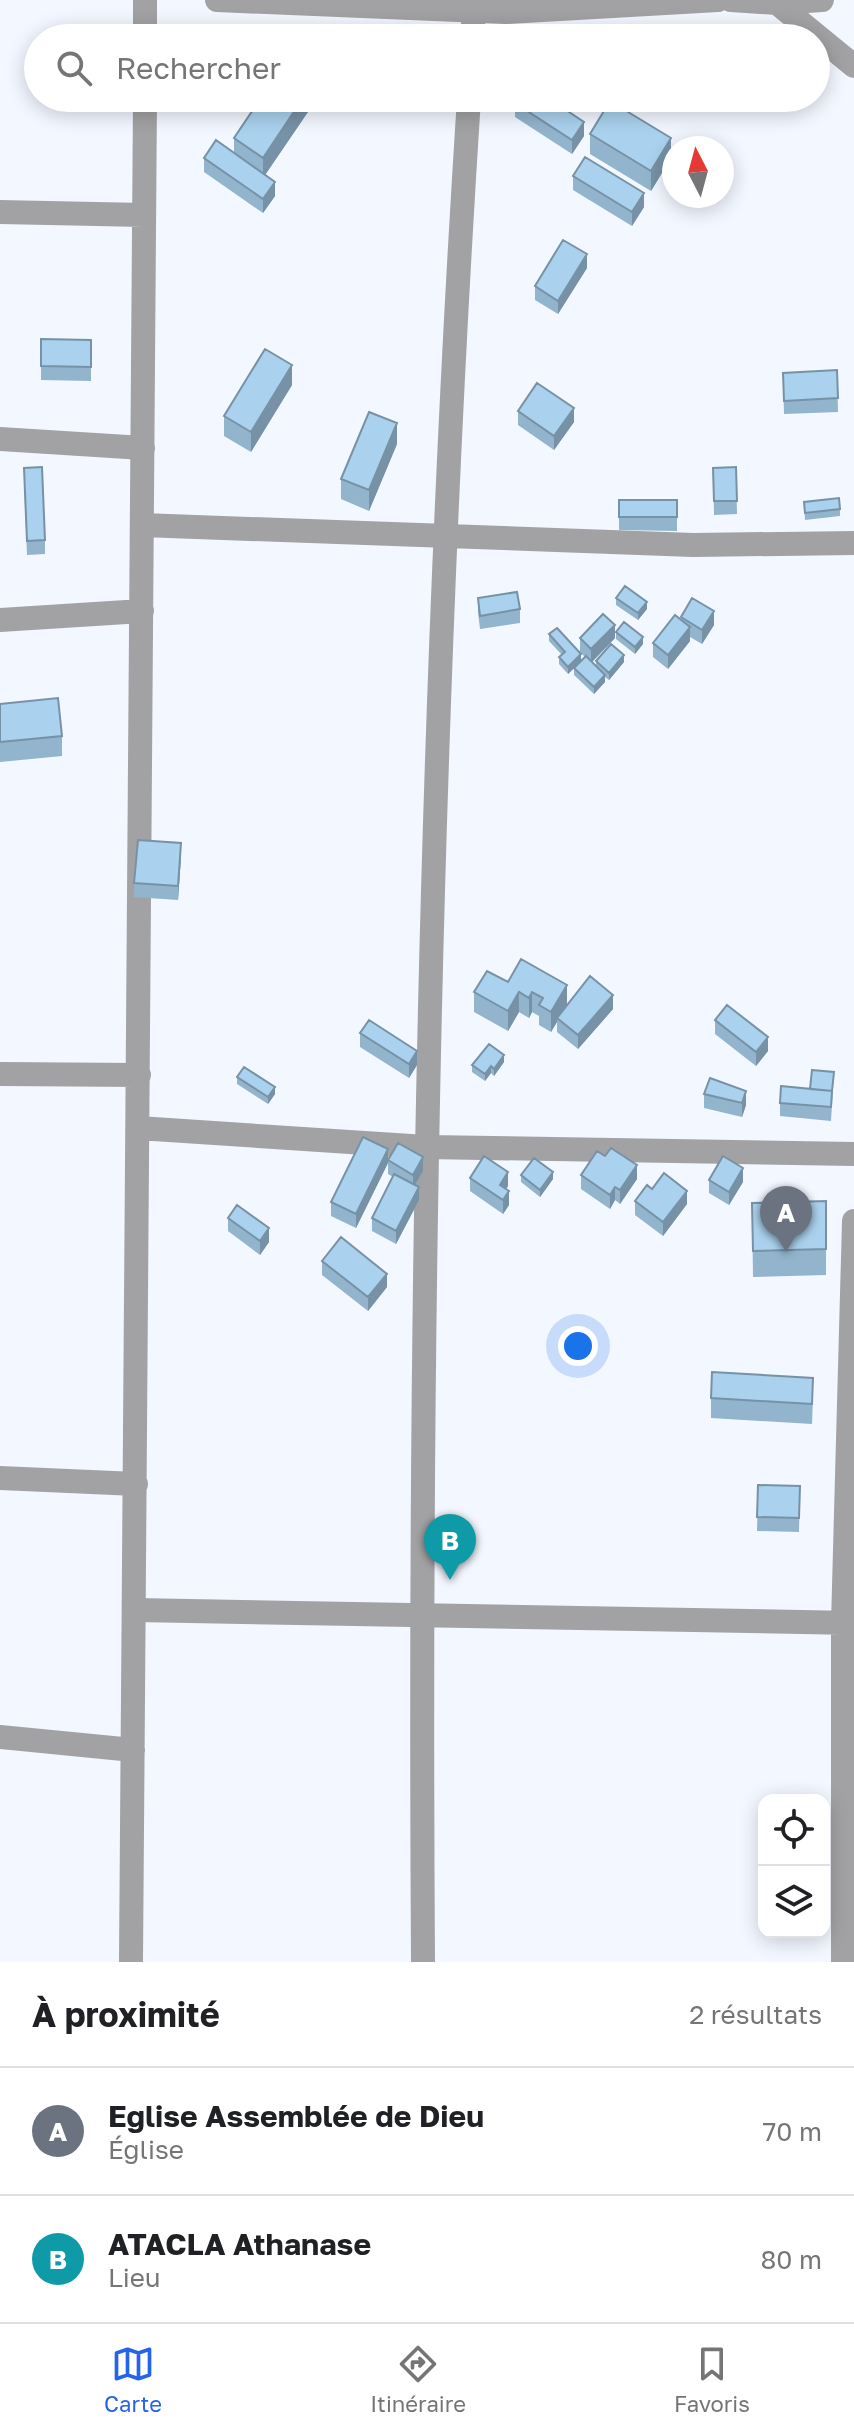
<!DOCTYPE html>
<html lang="fr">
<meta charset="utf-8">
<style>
body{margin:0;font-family:"Golos Text",sans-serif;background:#f2f2f2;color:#202124}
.controls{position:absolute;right:24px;bottom:24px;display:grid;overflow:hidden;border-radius:16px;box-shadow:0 4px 20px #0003}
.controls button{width:72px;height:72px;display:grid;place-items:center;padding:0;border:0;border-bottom:2px solid #e0e0e0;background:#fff;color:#202124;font:40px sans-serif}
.compass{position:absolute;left:662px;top:136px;width:72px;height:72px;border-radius:50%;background:#fff;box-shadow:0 4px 20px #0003;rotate:354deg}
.you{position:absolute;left:578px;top:1346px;width:28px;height:28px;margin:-20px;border:6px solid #fff;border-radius:50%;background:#1a73e8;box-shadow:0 0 0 12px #1a73e833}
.badge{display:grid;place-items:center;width:52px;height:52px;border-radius:50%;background:#2563eb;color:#fff;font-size:26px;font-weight:700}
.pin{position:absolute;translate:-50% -66px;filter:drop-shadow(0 2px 4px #0008)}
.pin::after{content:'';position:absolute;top:42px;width:28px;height:24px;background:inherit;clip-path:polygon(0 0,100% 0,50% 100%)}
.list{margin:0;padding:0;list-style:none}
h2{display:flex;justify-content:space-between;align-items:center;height:104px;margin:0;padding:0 32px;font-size:34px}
h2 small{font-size:26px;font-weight:400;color:#757577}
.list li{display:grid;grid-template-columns:52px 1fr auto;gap:24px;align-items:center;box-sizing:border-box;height:128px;padding:0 32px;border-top:2px solid #e0e0e0}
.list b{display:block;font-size:30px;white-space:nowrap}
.list p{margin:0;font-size:26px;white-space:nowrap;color:#757577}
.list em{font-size:26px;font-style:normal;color:#757577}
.icon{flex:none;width:44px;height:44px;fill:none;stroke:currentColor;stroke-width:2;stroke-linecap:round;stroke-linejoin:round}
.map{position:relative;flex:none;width:854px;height:1962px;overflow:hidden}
.search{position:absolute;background:#fff;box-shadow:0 4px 20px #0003;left:24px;right:24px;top:24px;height:88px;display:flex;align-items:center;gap:20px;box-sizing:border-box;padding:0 28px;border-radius:44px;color:#757577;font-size:30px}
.sheet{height:360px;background:#fff}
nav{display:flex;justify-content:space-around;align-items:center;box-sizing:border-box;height:112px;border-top:2px solid #e0e0e0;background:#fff;font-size:22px;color:#757577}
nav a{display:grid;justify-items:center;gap:4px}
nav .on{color:#2563eb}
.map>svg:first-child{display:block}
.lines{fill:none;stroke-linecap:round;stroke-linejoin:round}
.minor{stroke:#a2a2a5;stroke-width:24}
.wall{fill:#92b4cc}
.shaded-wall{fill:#7792a6}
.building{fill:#aad1ed;stroke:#7792a6;stroke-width:2}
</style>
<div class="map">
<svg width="854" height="1962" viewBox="0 0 854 1962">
<rect width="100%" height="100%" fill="#f3f7ff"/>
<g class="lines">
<path class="minor" d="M 217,0 L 506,12 L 718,0
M 731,0 L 777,3 L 822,0
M 777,3 L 854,66
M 145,38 L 145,0
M 472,38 L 474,12
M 0,212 L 144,215
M 0,439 L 143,448
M 142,525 L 693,545 L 854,543
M 0,620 L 142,611
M 0,1074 L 139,1075
M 138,1128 L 426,1147 L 854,1154
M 0,1478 L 136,1484
M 135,1610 L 854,1623
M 0,1737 L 133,1750
M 131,1962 L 145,98
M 423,1962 C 419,1340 429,719 469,98
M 843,1962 L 843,1623 L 854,1221"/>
</g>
<path class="wall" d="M 52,98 L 98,98 L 96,108 L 52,100 Z
M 310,98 L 310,109 L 265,175 L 275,196 L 263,213 L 204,172 L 204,158 L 234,153 L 234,138 Z
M 515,103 L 584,136 L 572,154 L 515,117 Z
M 590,134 L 671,158 L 651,191 L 590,154 Z
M 573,176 L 644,207 L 632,226 L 573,190 Z
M 587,268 L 558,314 L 535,300 L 535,286 Z
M 41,339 L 91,340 L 91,381 L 41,380 Z
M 837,370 L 838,412 L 784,414 L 783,373 Z
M 292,385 L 251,452 L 224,436 L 224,416 Z
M 518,411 L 574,422 L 554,450 L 518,425 Z
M 397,444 L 369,511 L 341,499 L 341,479 Z
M 736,467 L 737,514 L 714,515 L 713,468 Z
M 24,482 L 45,540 L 45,554 L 27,555 Z
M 619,500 L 677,500 L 677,531 L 619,530 Z
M 804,502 L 840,509 L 840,516 L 805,520 Z
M 478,598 L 520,609 L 520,623 L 480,629 L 478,612 Z
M 616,598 L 647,609 L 638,620 L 616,605 Z
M 681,617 L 714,625 L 702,644 L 690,637 L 690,641 L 668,669 L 653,657 L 653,643 L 681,619 Z
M 616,632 L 643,644 L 635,654 L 616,639 Z
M 549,634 L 581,660 L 585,657 L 580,652 L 580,638 L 615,638 L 592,662 L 596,666 L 596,661 L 624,662 L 609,680 L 605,677 L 605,682 L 594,694 L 574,675 L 574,668 L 568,674 L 559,664 L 559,657 L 562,655 L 549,641 Z
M 0,704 L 62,736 L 62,756 L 0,762 Z
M 181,856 L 178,900 L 134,897 L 134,883 Z
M 508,982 L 567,1005 L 613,1009 L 578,1049 L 557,1032 L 557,1022 L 551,1032 L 539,1025 L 539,1016 L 532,1012 L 529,1018 L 519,1012 L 508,1031 L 474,1012 L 474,992 Z
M 715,1020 L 768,1051 L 756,1066 L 715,1034 Z
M 360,1033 L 417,1065 L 409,1078 L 360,1047 Z
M 504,1062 L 494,1076 L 491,1073 L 485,1081 L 472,1072 L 472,1065 Z
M 834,1072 L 831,1121 L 780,1116 L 780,1103 L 810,1089 Z
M 237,1077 L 275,1094 L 268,1104 L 237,1084 Z
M 704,1094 L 746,1105 L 742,1117 L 704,1108 Z
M 388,1160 L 423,1171 L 415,1184 L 419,1200 L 396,1244 L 372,1231 L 372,1218 L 393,1177 L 388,1174 Z
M 388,1163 L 356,1228 L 331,1216 L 331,1202 Z
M 521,1175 L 553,1179 L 540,1197 L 521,1182 Z
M 581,1175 L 637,1179 L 620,1204 L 615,1200 L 610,1209 L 581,1189 Z
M 470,1178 L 508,1186 L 506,1189 L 509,1205 L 503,1214 L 470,1191 Z
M 709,1180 L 743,1182 L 729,1205 L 709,1193 Z
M 652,1189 L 687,1204 L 663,1236 L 635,1215 L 635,1201 Z
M 826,1201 L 826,1275 L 753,1277 L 752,1203 Z
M 228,1218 L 269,1242 L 260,1255 L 228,1231 Z
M 322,1261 L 387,1287 L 368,1311 L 322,1275 Z
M 711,1398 L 813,1398 L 812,1424 L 711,1418 Z
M 758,1485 L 800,1486 L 799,1532 L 757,1531 Z"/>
<path class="shaded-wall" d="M 303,98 L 310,98 L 310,109 L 263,178 L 263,158 Z
M 584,122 L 584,136 L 572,154 L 572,140 Z
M 671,138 L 671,158 L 651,191 L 651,171 Z
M 275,182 L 275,196 L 263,213 L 263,199 Z
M 644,193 L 644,207 L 632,226 L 632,212 Z
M 587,254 L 587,268 L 558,314 L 558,301 Z
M 292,365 L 292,385 L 251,452 L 251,432 Z
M 574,408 L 574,422 L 554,450 L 554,436 Z
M 397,423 L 397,444 L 369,511 L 369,490 Z
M 647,602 L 647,609 L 638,620 L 638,613 Z
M 714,611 L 714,625 L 702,644 L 702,630 Z
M 615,625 L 615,638 L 591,663 L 591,649 Z
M 690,627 L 690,641 L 668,669 L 668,655 Z
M 643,637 L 643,644 L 635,654 L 635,647 Z
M 581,654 L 581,661 L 568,674 L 568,667 Z
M 624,655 L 624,662 L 609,680 L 609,673 Z
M 605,675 L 605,682 L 594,694 L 594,687 Z
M 181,843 L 181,856 L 178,900 L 178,886 Z
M 567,985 L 567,1005 L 557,1018 L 557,1022 L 551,1032 L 551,1012 Z
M 519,992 L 519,1012 L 508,1031 L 508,1011 Z
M 532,992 L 532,1012 L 529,1018 L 529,998 Z
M 613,995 L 613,1009 L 578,1049 L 578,1035 Z
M 768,1037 L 768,1051 L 756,1066 L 756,1052 Z
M 417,1051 L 417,1065 L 409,1078 L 409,1064 Z
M 504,1055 L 504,1062 L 494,1076 L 494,1069 Z
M 491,1066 L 491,1073 L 485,1081 L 485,1074 Z
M 275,1087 L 275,1094 L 268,1104 L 268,1097 Z
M 746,1091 L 746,1105 L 742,1117 L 742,1103 Z
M 388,1149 L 388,1163 L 356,1228 L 356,1214 Z
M 423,1157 L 423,1171 L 413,1188 L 413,1175 Z
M 637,1165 L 637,1179 L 620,1204 L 620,1190 Z
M 743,1168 L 743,1182 L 729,1205 L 729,1192 Z
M 508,1172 L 508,1186 L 500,1198 L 500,1185 Z
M 553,1172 L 553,1179 L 540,1197 L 540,1190 Z
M 419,1187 L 419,1200 L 396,1244 L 396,1231 Z
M 615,1187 L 615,1200 L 610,1209 L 610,1195 Z
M 509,1191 L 509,1205 L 503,1214 L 503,1200 Z
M 687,1191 L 687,1204 L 663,1236 L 663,1222 Z
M 269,1228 L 269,1242 L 260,1255 L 260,1241 Z
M 387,1274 L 387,1287 L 368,1311 L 368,1297 Z"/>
<path class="building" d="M 261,98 L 303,98 L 263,158 L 234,138 Z
M 519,98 L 548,98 L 584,122 L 572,140 L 515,103 Z
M 610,101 L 671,138 L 651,171 L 590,134 Z
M 216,140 L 275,182 L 263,199 L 204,158 Z
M 585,157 L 644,193 L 632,212 L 573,176 Z
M 563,240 L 587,254 L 558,301 L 535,286 Z
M 41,339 L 91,340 L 91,367 L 41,366 Z
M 265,349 L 292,365 L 251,432 L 224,416 Z
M 837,370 L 838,398 L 784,401 L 783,373 Z
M 537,383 L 574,408 L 554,436 L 518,411 Z
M 369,412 L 397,423 L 369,490 L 341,479 Z
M 42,467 L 45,540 L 27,541 L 24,468 Z
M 736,467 L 737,501 L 714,501 L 713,468 Z
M 839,498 L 840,509 L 805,513 L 804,502 Z
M 619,500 L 677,500 L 677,517 L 619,517 Z
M 625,586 L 647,602 L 638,613 L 616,598 Z
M 517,592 L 520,609 L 480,616 L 478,598 Z
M 692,598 L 714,611 L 702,630 L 681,617 Z
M 603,614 L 615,625 L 591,649 L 580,638 Z
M 675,615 L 690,627 L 668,655 L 653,643 Z
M 624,622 L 643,637 L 635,647 L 616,632 Z
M 557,628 L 581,654 L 568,667 L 559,657 L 565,652 L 549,634 Z
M 611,644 L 624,655 L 609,673 L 596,661 Z
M 586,656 L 605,675 L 594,687 L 574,668 Z
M 58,698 L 62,736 L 0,742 L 0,704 Z
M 138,840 L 181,843 L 178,886 L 134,883 Z
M 521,959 L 567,985 L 551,1012 L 539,1005 L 543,998 L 532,992 L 529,998 L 519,992 L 508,1011 L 474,992 L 487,971 L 508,982 Z
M 590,976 L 613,995 L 578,1035 L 557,1018 Z
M 727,1005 L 768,1037 L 756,1052 L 715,1020 Z
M 369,1020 L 417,1051 L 409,1064 L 360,1033 Z
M 489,1044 L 504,1055 L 494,1069 L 491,1066 L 485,1074 L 472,1065 Z
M 244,1067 L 275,1087 L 268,1097 L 237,1077 Z
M 812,1070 L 834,1072 L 832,1091 L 810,1089 Z
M 710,1078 L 746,1091 L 742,1103 L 704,1094 Z
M 781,1086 L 832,1091 L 831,1107 L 780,1103 Z
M 363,1137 L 388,1149 L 356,1214 L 331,1202 Z
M 398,1143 L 423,1157 L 413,1175 L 388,1160 Z
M 611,1148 L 637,1165 L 620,1190 L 615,1187 L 610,1195 L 581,1175 L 597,1151 L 605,1156 Z
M 484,1156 L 508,1172 L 500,1185 L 509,1191 L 503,1200 L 470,1178 Z
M 723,1156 L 743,1168 L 729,1192 L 709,1180 Z
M 534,1158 L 553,1172 L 540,1190 L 521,1175 Z
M 664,1173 L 687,1191 L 663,1222 L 635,1201 L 647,1185 L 652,1189 Z
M 394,1174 L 419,1187 L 396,1231 L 372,1218 Z
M 826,1201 L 826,1249 L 753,1251 L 752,1203 Z
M 237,1205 L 269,1228 L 260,1241 L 228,1218 Z
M 341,1237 L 387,1274 L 368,1297 L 322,1261 Z
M 712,1372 L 813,1378 L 812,1404 L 711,1398 Z
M 758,1485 L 800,1486 L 799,1518 L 757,1517 Z"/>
</svg>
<div class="controls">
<button><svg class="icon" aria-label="locate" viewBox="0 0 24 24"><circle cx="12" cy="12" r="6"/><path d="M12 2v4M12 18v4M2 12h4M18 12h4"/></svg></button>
<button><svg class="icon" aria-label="layers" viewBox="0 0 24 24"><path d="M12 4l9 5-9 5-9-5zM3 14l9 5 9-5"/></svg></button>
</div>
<svg class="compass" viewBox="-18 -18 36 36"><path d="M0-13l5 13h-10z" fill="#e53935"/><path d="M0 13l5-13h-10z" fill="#757577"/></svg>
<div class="you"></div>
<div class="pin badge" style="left:786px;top:1252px;background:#6b7280">A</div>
<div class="pin badge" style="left:450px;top:1580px;background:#0f9aa8">B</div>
<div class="search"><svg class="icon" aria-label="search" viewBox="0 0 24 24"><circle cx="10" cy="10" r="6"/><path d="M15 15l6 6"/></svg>Rechercher</div>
</div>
<section class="sheet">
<h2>À proximité<small>2 résultats</small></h2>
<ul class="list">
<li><span class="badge" style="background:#6b7280">A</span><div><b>Eglise Assemblée de Dieu</b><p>Église</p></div><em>70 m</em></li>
<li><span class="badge" style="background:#0f9aa8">B</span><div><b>ATACLA Athanase</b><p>Lieu</p></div><em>80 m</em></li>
</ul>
</section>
<nav>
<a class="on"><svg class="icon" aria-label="map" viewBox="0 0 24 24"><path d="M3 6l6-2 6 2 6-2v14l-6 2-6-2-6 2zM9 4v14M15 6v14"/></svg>Carte</a>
<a><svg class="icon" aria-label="directions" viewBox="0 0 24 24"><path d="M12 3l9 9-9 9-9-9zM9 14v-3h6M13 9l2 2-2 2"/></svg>Itinéraire</a>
<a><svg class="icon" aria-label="saved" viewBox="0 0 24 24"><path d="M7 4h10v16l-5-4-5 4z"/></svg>Favoris</a>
</nav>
